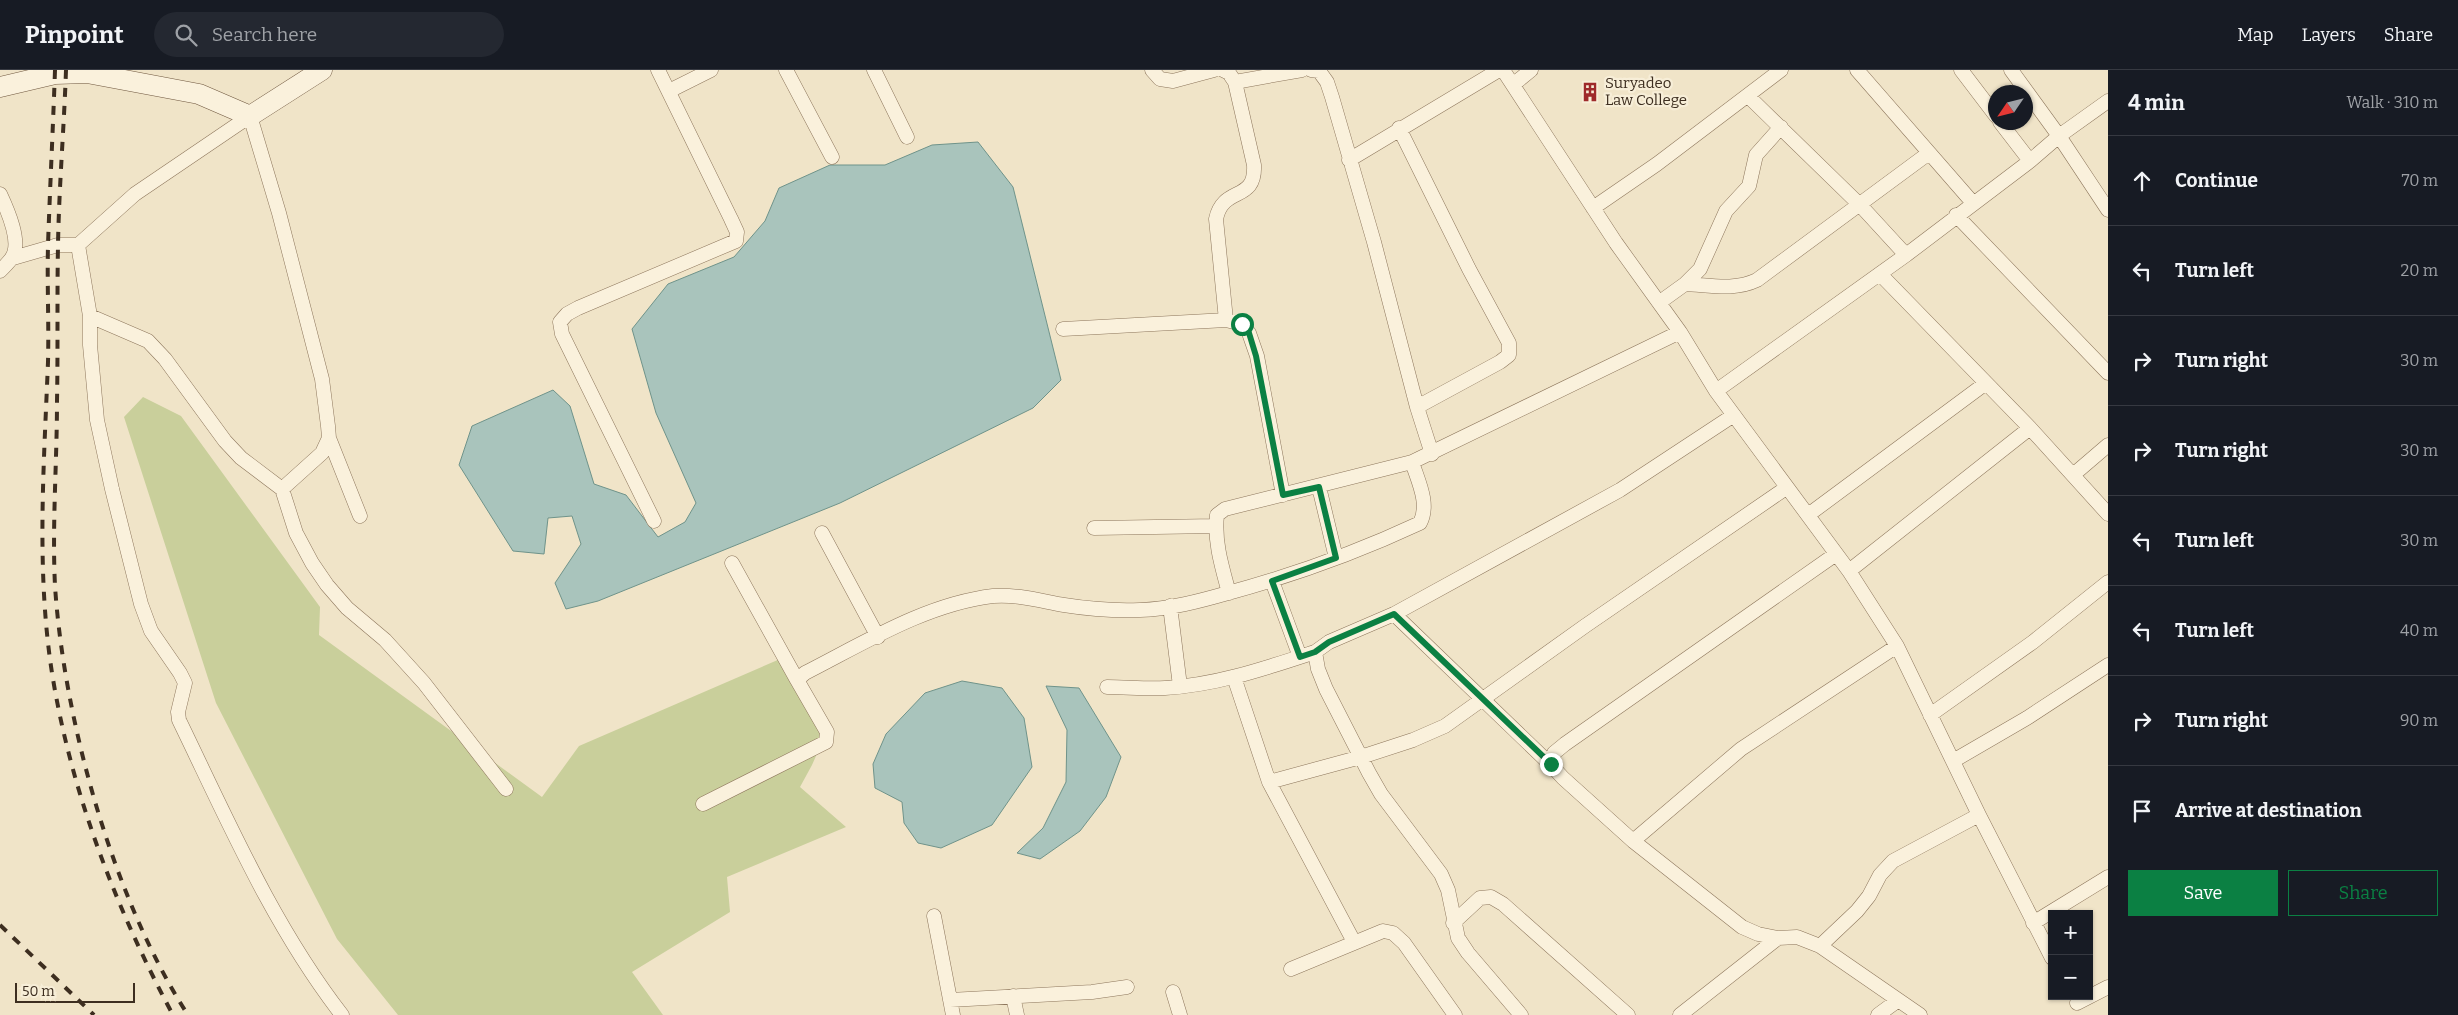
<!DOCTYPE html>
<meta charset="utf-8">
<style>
body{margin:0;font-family:Bitter,serif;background:#242831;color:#f1f3f6}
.controls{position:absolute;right:15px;bottom:15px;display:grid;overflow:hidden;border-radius:0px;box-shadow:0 1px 4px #0004}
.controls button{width:45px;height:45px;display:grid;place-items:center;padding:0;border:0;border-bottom:1px solid #363941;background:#171b24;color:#f1f3f6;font:25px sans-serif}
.compass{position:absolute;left:1988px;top:15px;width:45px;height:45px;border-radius:50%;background:#171b24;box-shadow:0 1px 4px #0004;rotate:235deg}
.scale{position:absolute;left:15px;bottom:12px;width:120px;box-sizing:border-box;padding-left:5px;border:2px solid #3d2e20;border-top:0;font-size:14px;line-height:18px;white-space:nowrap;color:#3d2e20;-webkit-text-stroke:4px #f7eed8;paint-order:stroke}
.stop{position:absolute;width:15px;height:15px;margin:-11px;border:4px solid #0b8043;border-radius:50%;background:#fff}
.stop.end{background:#0b8043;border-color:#fff;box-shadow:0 1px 5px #0008}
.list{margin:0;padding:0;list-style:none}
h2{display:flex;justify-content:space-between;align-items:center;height:65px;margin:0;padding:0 20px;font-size:21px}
h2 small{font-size:16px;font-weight:400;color:#9ea1a6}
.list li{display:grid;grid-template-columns:32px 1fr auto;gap:15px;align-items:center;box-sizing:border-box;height:90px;padding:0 20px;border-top:1px solid #363941}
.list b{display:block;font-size:19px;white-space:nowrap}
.list em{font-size:16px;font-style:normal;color:#9ea1a6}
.actions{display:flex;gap:10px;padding:15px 20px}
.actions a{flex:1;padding:11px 0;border:1px solid #0b8043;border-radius:0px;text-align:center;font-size:18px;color:#0b8043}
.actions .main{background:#0b8043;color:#fff}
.icon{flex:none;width:28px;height:28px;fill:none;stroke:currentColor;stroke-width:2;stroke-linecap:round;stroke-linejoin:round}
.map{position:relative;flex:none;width:2108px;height:945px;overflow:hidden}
header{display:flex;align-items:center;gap:30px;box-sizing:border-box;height:70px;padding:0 25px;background:#171b24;border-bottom:1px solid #363941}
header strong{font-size:24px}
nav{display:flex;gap:28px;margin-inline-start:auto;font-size:18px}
.search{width:350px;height:45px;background:#242831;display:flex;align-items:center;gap:12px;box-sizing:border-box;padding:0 18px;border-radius:28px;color:#9ea1a6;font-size:19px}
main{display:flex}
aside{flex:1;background:#171b24}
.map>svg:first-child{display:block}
.green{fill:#c9cf9b}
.water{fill:#a9c4bc;stroke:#6f938a}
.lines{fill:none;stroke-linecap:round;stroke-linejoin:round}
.street-casing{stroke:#8d765c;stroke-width:15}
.secondary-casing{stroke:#6f573f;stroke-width:21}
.street{stroke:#faf1dc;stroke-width:14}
.secondary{stroke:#faf1dc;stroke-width:20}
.rail{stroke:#3d2e20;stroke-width:4;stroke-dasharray:9 9;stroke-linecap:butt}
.route{stroke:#0b8043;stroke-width:6}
.labels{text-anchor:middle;stroke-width:4.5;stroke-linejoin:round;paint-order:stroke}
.poi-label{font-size:15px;fill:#3d2e20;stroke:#f7eed8;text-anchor:start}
</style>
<header>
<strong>Pinpoint</strong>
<div class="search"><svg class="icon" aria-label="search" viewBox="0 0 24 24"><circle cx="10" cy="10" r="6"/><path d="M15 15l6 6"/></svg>Search here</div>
<nav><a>Map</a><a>Layers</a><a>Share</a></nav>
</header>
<main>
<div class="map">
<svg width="2108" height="945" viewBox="0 0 2108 945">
<rect width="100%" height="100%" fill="#f0e4c8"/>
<path class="green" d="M 143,327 L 181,346 L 320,537 L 319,565 L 542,727 L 579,676 L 780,589 L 823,670 L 812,695 L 800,717 L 846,757 L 727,807 L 730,842 L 632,902 L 663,945 L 398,945 L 337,869 L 216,633 L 124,347 Z"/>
<path class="water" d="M 978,72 L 1013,117 L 1061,310 L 1033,338 L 840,433 L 598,531 L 566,539 L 555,513 L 581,474 L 572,446 L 548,448 L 544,484 L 513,481 L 459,395 L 472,356 L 553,320 L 570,336 L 594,414 L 626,425 L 658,467 L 685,452 L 696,433 L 656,343 L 632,259 L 668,214 L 734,187 L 765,151 L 779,118 L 830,95 L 885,95 L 932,75 Z
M 962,611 L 1002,618 L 1024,648 L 1032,697 L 992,755 L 941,778 L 918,773 L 904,753 L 902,732 L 875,718 L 873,694 L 886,664 L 925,623 Z
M 1046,616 L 1079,618 L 1121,687 L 1106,727 L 1080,761 L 1040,789 L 1017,783 L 1043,758 L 1066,712 L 1067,660 Z"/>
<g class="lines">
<defs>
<path id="street" d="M 786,0 L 832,87
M 874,0 L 907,67
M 1152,0 L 1160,9 L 1173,11 L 1214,0
M 1223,0 L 1229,3 L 1235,12 L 1254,95 C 1256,133 1223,115 1216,149 L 1226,250
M 1311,0 L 1319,1 L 1327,12 L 1332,27 L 1374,172 L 1417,337 L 1432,384
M 1503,0 L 1616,173 L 1680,262 L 1716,321 L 1849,501 L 1897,576 L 1979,745 L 2052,888
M 1857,0 L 1973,133
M 1961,0 L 1996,46
M 2011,0 L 2059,66 L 2108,140
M 1235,12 L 1302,0
M 1514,14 L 1531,0
M 669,21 L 711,0
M 1748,26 L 1861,136 L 1906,185
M 2000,52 L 2030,91
M 1399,58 L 1469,199 L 1509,273 L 1509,285 L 1500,292 L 1417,337
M 1349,90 L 1499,0
M 0,124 C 7,139 23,174 11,189 C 8,193 4,197 0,201
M 1593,138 L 1657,94 L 1781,0
M 1956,145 L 2108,303
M 78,175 L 90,246 L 90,275 L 97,350 L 112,419 L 141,534 L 151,561 L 180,603 L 185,613 L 178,642 L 179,650 C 228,751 273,856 342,945
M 13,188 L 58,175 L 78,175 L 135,124 L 250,46 L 279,143 L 322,309 L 328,356 L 329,368 L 322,383 L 282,419 L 241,388 L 225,371 L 165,289 L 148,271 L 90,246
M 1880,204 L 2030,358 L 2108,444
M 1685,214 C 1710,215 1734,221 1757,210 L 1929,83
M 1660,232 L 1685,214 L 1700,199 L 1726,141 L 1749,116 L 1756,85 L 1781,57
M 1063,259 L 1226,250 L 1242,254 L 1249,263 L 1257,286 L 1283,425
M 1716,321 L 1906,185 L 2030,91 L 2059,66 L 2108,31
M 329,368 L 360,446
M 2073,405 L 2108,375
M 1319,417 L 1336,488
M 282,419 L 296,463 L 312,493 L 327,515 L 347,538 L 385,570 L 424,613 L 506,719
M 1808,445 L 1986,313
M 654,451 L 562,264 L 560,252 L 567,244 L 578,238 L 736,171 L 737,162 L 731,149 L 658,0
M 1094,458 L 1216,456
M 822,463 L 878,567
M 1836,484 L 1565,674 L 1554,683 L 1551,695 L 1563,708 L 1633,771 L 1742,857 L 1758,864 L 1778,868 L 1797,867 L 1820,876 L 1920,945
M 732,493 L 797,610
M 1849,501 L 2030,358
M 1272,511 L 1300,587
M 1229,523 C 1222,497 1214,472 1217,445 L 1225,439 L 1412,392 L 1680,262
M 1170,536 L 1180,616
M 1394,544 L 1551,695
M 1234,607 L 1269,712 L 1354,872
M 1107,617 C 1126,617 1146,619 1165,618 C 1217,615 1266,598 1315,582
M 1930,645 L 2033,572 L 2108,512
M 1953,691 L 2027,648 L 2108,595
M 1269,712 L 1361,687 L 1413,670 L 1445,656 L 1585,556 L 1786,418
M 703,734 L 826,672 L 827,662 L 797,610 L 805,603 C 864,573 926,534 993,526 C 1017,524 1041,531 1064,535 C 1089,539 1115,541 1140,540 C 1170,539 1200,531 1228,523 C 1294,505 1358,482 1420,453 C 1430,434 1418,411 1412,392
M 1633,771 L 1741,679 L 1897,576
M 934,846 L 953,945
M 1453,853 L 1480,828 L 1491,827 L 1503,834 L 1628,945
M 2033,853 L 2108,807
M 1820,876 L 1857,841 L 1869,826 L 1880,805 L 1893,791 L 1979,745
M 1291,899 L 1383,861 L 1393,863 L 1404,873 L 1455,945
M 1173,922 L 1180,945
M 1013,926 L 1017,945
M 950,930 L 1092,922 L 1127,917
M 2077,933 L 2108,917
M 1521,945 L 1468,883 L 1458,868 L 1448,820 L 1441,804 L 1381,724 L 1369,703 L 1326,619 L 1318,599 L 1315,582 L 1329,572 L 1394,544 L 1620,420 L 1734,345
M 1680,945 L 1778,868
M 1878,945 L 1897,931"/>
<path id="secondary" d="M 0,17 L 55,4 L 87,3 L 199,24 L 250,46 L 322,0"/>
</defs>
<use href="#street" class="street-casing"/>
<use href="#secondary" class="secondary-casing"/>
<use href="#street" class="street"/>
<use href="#secondary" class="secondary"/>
<path class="rail" d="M 55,0 C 53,58 50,117 48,175 C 47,214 49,253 48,292 C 44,395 36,500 52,603 C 71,722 116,839 173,945
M 66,0 C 64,58 59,117 58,175 C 57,227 58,279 57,331 C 57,392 52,455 55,516 C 64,652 114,831 188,945
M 0,855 L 94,945"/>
</g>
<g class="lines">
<path class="route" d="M 1242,254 L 1249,263 L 1256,286 L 1283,425 L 1319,417 L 1336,488 L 1272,511 L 1300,587 L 1315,582 L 1329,572 L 1394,544 L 1551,694"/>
</g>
<defs>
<symbol id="building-bare" viewBox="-9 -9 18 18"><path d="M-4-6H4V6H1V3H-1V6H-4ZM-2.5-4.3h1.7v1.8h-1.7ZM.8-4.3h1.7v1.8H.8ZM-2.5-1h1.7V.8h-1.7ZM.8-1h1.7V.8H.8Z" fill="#9e2a2b" stroke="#f7eed8" stroke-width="2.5" paint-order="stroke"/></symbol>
</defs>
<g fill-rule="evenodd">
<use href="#building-bare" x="1576" y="8" width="28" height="28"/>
</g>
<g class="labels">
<g class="poi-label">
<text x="1605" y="18">Suryadeo<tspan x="1605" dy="17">Law College</tspan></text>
</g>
</g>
</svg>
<div class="controls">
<button>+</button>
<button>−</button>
</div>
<svg class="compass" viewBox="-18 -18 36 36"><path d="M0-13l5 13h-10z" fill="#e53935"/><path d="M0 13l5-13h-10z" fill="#9ea1a6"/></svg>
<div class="scale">50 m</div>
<div class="stop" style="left:1242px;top:254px"></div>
<div class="stop end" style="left:1551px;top:694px"></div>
</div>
<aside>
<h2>4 min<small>Walk · 310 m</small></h2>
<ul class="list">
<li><svg class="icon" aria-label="ahead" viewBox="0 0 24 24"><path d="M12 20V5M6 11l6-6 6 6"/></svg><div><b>Continue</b></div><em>70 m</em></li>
<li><svg class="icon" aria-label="left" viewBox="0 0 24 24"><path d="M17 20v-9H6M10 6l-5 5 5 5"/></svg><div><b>Turn left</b></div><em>20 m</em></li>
<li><svg class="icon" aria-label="right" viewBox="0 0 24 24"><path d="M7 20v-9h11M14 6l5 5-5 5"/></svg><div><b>Turn right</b></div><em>30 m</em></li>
<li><svg class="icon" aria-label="right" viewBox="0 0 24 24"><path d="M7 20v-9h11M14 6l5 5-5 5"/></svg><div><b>Turn right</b></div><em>30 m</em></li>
<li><svg class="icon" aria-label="left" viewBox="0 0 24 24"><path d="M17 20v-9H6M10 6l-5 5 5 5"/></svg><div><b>Turn left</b></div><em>30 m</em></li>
<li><svg class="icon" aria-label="left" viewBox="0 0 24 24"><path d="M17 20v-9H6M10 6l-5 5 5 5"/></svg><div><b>Turn left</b></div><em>40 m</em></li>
<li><svg class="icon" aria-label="right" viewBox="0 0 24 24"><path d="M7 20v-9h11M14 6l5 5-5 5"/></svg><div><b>Turn right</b></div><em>90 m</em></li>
<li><svg class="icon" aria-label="arrive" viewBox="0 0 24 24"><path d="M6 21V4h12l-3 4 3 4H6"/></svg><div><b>Arrive at destination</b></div></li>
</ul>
<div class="actions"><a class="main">Save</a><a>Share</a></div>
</aside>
</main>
